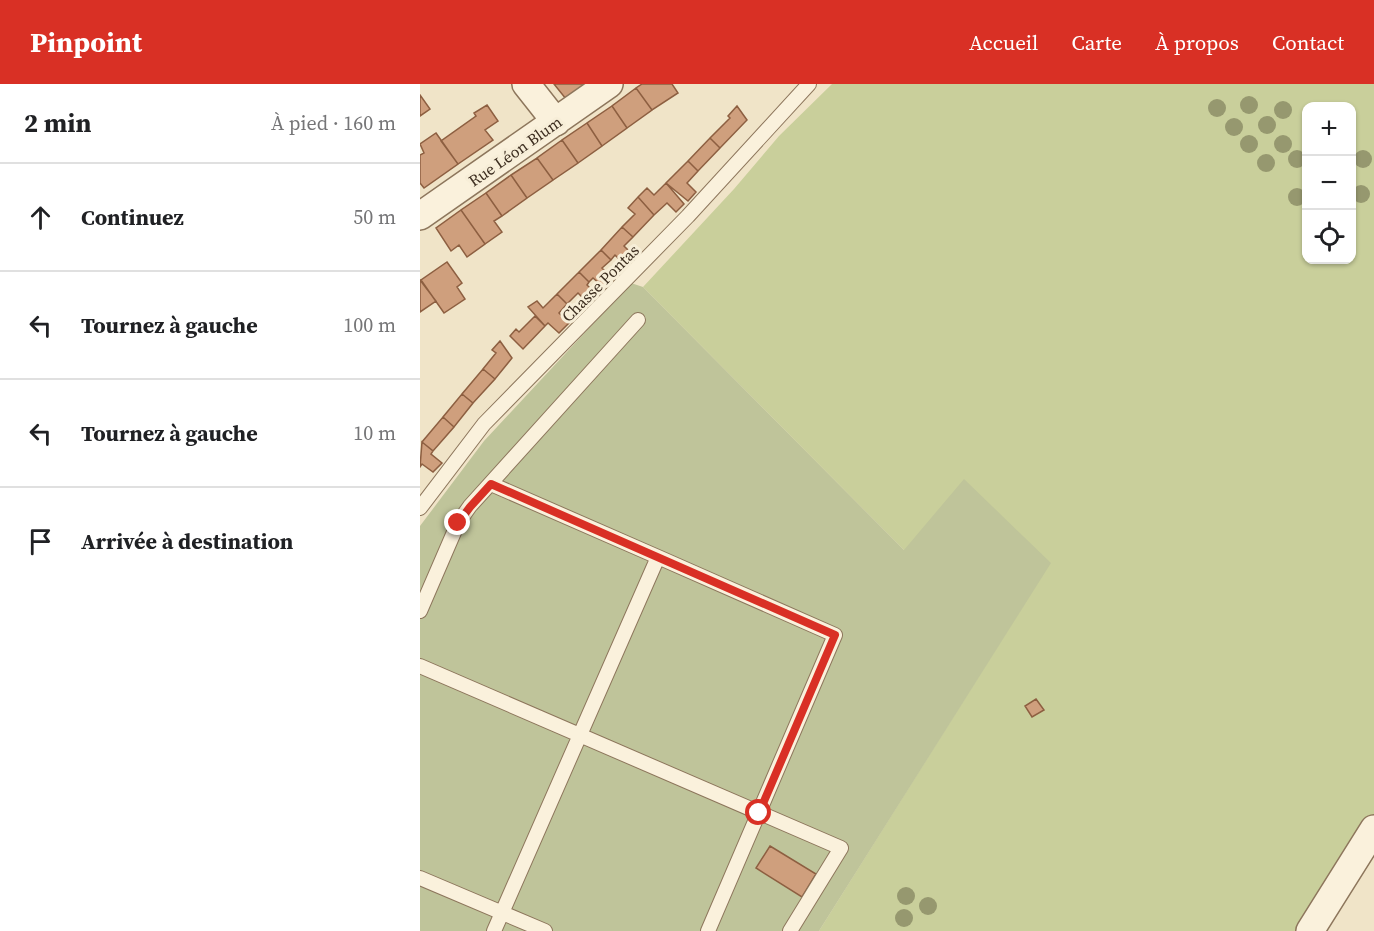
<!DOCTYPE html>
<html lang="fr">
<meta charset="utf-8">
<style>
body{margin:0;font-family:"Source Serif 4",serif;background:#f2f2f2;color:#202124}
.controls{position:absolute;right:18px;top:18px;display:grid;overflow:hidden;border-radius:12px;box-shadow:0 2px 4px #0004}
.controls button{width:54px;height:54px;display:grid;place-items:center;padding:0;border:0;border-bottom:2px solid #e0e0e0;background:#fff;color:#202124;font:30px sans-serif}
.stop{position:absolute;width:18px;height:18px;margin:-14px;border:4px solid #d93025;border-radius:50%;background:#fff}
.stop.end{background:#d93025;border-color:#fff;box-shadow:0 2px 6px #0008}
.list{margin:0;padding:0;list-style:none}
h2{display:flex;justify-content:space-between;align-items:center;height:78px;margin:0;padding:0 24px;font-size:26px}
h2 small{font-size:20px;font-weight:400;color:#757577}
.list li{display:grid;grid-template-columns:39px 1fr auto;gap:18px;align-items:center;box-sizing:border-box;height:108px;padding:0 24px;border-top:2px solid #e0e0e0}
.list b{display:block;font-size:22px;white-space:nowrap}
.list em{font-size:20px;font-style:normal;color:#757577}
.icon{flex:none;width:33px;height:33px;fill:none;stroke:currentColor;stroke-width:2;stroke-linecap:round;stroke-linejoin:round}
.map{position:relative;flex:none;width:954px;height:847px;overflow:hidden}
header{display:flex;align-items:center;gap:36px;box-sizing:border-box;height:84px;padding:0 30px;background:#d93025;color:#fff}
header strong{font-size:28px}
nav{display:flex;gap:33px;margin-inline-start:auto;font-size:21px}
main{display:flex}
aside{flex:1;background:#fff}
.map>svg:first-child{display:block}
.green{fill:#c9cf9b;fill-rule:evenodd}
.cemetery{fill:#bfc49a}
.building{fill:#cf9f7d;stroke:#8d5f41;stroke-width:1.5}
.lines{fill:none;stroke-linecap:round;stroke-linejoin:round}
.lane-casing{stroke:#8d765c;stroke-width:16}
.street-casing{stroke:#8d765c;stroke-width:30}
.lane{stroke:#faf1dc;stroke-width:14}
.street{stroke:#faf1dc;stroke-width:27}
.tree{fill:#96986f}
.route{stroke:#d93025;stroke-width:8}
.labels{text-anchor:middle;stroke-width:6;stroke-linejoin:round;paint-order:stroke}
.street-label{font-size:16px;fill:#3d2e20;stroke:#f7eed8}
</style>
<header>
<strong>Pinpoint</strong>
<nav><a>Accueil</a><a>Carte</a><a>À propos</a><a>Contact</a></nav>
</header>
<main>
<aside>
<h2>2 min<small>À pied · 160 m</small></h2>
<ul class="list">
<li><svg class="icon" aria-label="ahead" viewBox="0 0 24 24"><path d="M12 20V5M6 11l6-6 6 6"/></svg><div><b>Continuez</b></div><em>50 m</em></li>
<li><svg class="icon" aria-label="left" viewBox="0 0 24 24"><path d="M17 20v-9H6M10 6l-5 5 5 5"/></svg><div><b>Tournez à gauche</b></div><em>100 m</em></li>
<li><svg class="icon" aria-label="left" viewBox="0 0 24 24"><path d="M17 20v-9H6M10 6l-5 5 5 5"/></svg><div><b>Tournez à gauche</b></div><em>10 m</em></li>
<li><svg class="icon" aria-label="arrive" viewBox="0 0 24 24"><path d="M6 21V4h12l-3 4 3 4H6"/></svg><div><b>Arrivée à destination</b></div></li>
</ul>
</aside>
<div class="map">
<svg width="954" height="847" viewBox="0 0 954 847">
<rect width="100%" height="100%" fill="#f0e4c8"/>
<path class="green" d="M 412,0 L 954,0 L 954,745 L 890,847 L 399,847 L 630,479 L 484,466 L 223,203 L 314,105 L 359,52 ZM 886,22 L 932,22 L 932,176 L 886,176 Z"/>
<path class="cemetery" d="M 211,199 L 223,203 L 484,466 L 544,395 L 631,479 L 399,847 L 0,847 L 0,442 L 64,357 Z"/>
<path class="building" d="M 134,0 L 166,0 L 146,15 Z
M 222,0 L 252,0 L 258,9 L 232,26 L 216,4 Z
M 216,4 L 232,26 L 207,44 L 192,22 Z
M 0,11 L 10,25 L 0,32 Z
M 67,21 L 78,37 L 65,46 L 73,56 L 38,80 L 21,57 L 56,32 L 54,29 Z
M 192,22 L 207,44 L 182,62 L 167,39 Z
M 317,22 L 327,36 L 300,64 L 290,54 L 310,34 L 308,32 Z
M 167,39 L 182,62 L 158,79 L 142,56 Z
M 16,49 L 38,80 L 4,104 L 0,99 L 0,71 L 4,69 L 0,60 Z
M 290,54 L 300,64 L 278,87 L 268,77 Z
M 142,56 L 158,79 L 133,96 L 117,74 Z
M 117,74 L 133,96 L 107,114 L 91,91 Z
M 268,77 L 278,87 L 267,99 L 276,108 L 268,117 L 246,99 Z
M 91,91 L 107,114 L 82,132 L 66,109 Z
M 246,99 L 264,120 L 256,128 L 247,119 L 234,131 L 218,113 L 227,104 L 234,111 Z
M 66,109 L 82,132 L 74,137 L 82,148 L 65,160 L 41,126 Z
M 218,113 L 234,131 L 213,153 L 202,143 L 215,130 L 208,124 Z
M 41,126 L 65,160 L 47,173 L 39,161 L 31,167 L 16,144 Z
M 202,143 L 213,153 L 204,162 L 214,172 L 205,181 L 195,171 L 191,176 L 181,166 Z
M 181,166 L 191,176 L 182,184 L 192,194 L 183,203 L 173,194 L 169,198 L 159,188 Z
M 27,178 L 42,199 L 37,203 L 45,215 L 24,229 L 1,196 Z
M 159,188 L 169,198 L 167,201 L 176,210 L 168,219 L 158,209 L 147,220 L 137,210 Z
M 0,196 L 16,217 L 0,228 Z
M 137,210 L 147,220 L 139,229 L 149,239 L 139,249 L 128,239 L 125,242 L 108,223 L 117,217 L 123,224 Z
M 115,232 L 125,242 L 103,265 L 90,252 L 96,245 L 99,248 Z
M 80,257 L 92,274 L 75,295 L 63,285 L 76,269 L 72,266 Z
M 63,285 L 75,295 L 53,319 L 42,310 Z
M 42,310 L 53,319 L 34,343 L 23,333 Z
M 23,333 L 34,343 L 13,367 L 2,358 Z
M 2,358 L 13,367 L 11,370 L 22,379 L 13,388 L 2,380 L 0,383 Z
M 616,615 L 624,626 L 612,633 L 605,622 Z
M 350,762 L 396,790 L 382,813 L 336,784 Z"/>
<g class="lines">
<defs>
<path id="lane" d="M 71,400 L 238,473
M 0,424 L 64,340 L 268,132 L 389,0
M 0,527 L 38,439 L 50,422 L 218,236
M 0,582 L 421,764 L 370,847
M 0,794 L 125,847
M 74,847 L 238,473 L 415,551 L 288,847"/>
<path id="street" d="M 106,0 L 136,38
M 0,132 L 189,0
M 890,847 L 954,745"/>
</defs>
<use href="#lane" class="lane-casing"/>
<use href="#street" class="street-casing"/>
<use href="#lane" class="lane"/>
<use href="#street" class="street"/>
</g>
<g class="tree">
<circle cx="829" cy="21" r="9"/>
<circle cx="797" cy="24" r="9"/>
<circle cx="863" cy="26" r="9"/>
<circle cx="847" cy="41" r="9"/>
<circle cx="814" cy="43" r="9"/>
<circle cx="829" cy="60" r="9"/>
<circle cx="863" cy="60" r="9"/>
<circle cx="877" cy="75" r="9"/>
<circle cx="943" cy="75" r="9"/>
<circle cx="846" cy="79" r="9"/>
<circle cx="941" cy="110" r="9"/>
<circle cx="877" cy="113" r="9"/>
<circle cx="486" cy="812" r="9"/>
<circle cx="508" cy="822" r="9"/>
<circle cx="484" cy="834" r="9"/>
</g>
<g class="lines">
<path class="route" d="M 38,439 L 50,423 L 71,400 L 415,551 L 339,729"/>
</g>
<g class="labels">
<g class="street-label">
<text transform="translate(95 67) rotate(-35)" y="6">Rue Léon Blum</text>
<text transform="translate(180 199) rotate(-45)" y="6">Chasse Pontas</text>
</g>
</g>
</svg>
<div class="controls">
<button>+</button>
<button>−</button>
<button><svg class="icon" aria-label="locate" viewBox="0 0 24 24"><circle cx="12" cy="12" r="6"/><path d="M12 2v4M12 18v4M2 12h4M18 12h4"/></svg></button>
</div>
<div class="stop" style="left:339px;top:729px"></div>
<div class="stop end" style="left:38px;top:439px"></div>
</div>
</main>
